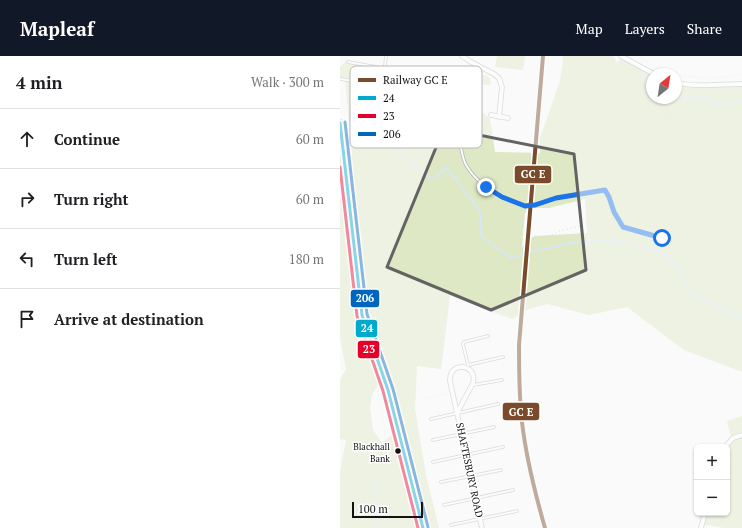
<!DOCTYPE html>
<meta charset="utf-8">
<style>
body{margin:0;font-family:"PT Serif",serif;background:#f2f2f2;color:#202124}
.controls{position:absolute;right:12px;bottom:12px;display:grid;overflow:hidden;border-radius:6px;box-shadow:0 1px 3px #0004}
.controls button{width:36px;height:36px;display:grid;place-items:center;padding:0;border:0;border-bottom:1px solid #e0e0e0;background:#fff;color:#202124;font:20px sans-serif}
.compass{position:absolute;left:306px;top:12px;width:36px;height:36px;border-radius:50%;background:#fff;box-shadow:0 1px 3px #0004;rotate:30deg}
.scale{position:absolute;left:12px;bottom:10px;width:71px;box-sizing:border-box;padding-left:4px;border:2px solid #121212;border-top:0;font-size:11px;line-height:14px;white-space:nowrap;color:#121212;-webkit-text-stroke:3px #fff;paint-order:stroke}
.stop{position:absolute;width:12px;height:12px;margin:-9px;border:3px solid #1a73e8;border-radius:50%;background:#fff}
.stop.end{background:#1a73e8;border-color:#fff;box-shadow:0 1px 4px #0008}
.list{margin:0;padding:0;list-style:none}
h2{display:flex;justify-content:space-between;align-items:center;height:52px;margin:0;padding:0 16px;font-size:17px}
h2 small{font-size:13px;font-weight:400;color:#757577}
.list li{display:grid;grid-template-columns:26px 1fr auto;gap:12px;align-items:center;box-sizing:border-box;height:60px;padding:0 16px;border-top:1px solid #e0e0e0}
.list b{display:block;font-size:15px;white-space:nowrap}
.list em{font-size:13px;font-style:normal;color:#757577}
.icon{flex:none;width:22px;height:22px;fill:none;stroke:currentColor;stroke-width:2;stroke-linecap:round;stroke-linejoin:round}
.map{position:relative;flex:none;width:402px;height:472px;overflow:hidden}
header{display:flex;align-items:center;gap:24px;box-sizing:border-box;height:56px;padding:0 20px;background:#111827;color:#fff}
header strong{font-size:19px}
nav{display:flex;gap:22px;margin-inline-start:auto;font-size:14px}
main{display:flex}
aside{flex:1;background:#fff}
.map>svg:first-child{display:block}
.green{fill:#dfe8c5;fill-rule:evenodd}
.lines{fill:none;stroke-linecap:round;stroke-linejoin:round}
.stream{stroke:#d4e7fd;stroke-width:1.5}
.lane-casing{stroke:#b4b4b5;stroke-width:3.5}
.street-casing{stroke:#b4b4b5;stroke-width:5.5}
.primary-casing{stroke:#b4b4b5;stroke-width:8}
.path{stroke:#dbdbdc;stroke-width:1;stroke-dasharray:1 3;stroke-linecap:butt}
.lane{stroke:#fefefe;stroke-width:2}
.street{stroke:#fefefe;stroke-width:4}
.primary{stroke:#fefefe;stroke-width:7}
.bus-1-casing{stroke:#fff;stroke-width:6}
.bus-2-casing{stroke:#fff;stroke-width:6}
.bus-3-casing{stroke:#fff;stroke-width:6}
.bus-1{stroke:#00a9ce;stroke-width:3}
.bus-2{stroke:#e4002b;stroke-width:3}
.bus-3{stroke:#0065bd;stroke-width:3}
.rail-1-casing{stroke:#fff;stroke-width:7}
.rail-1{stroke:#7a4b2a;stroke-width:4}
.route{stroke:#1a73e8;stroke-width:5}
.marked{fill:none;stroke:#636363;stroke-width:3;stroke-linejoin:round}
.bus-dot{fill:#121212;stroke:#fff;stroke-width:1.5}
.labels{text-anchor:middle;stroke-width:3;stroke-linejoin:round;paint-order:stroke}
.bus-label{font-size:9px;fill:#121212;stroke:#fff;text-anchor:end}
.street-label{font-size:10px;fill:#121212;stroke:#fff}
.key{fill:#fff;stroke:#b8b8b8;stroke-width:1}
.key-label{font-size:11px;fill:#121212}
.line-badge{stroke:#fff;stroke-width:1.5}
.badge-label{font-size:11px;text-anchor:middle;font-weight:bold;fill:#fff}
</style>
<header>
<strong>Mapleaf</strong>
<nav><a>Map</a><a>Layers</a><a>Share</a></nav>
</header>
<main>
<aside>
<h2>4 min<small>Walk · 300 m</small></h2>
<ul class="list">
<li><svg class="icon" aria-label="ahead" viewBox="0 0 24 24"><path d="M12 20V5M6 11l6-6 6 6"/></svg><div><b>Continue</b></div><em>60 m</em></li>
<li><svg class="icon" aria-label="right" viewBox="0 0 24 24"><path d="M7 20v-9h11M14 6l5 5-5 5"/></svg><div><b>Turn right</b></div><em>60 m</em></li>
<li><svg class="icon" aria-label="left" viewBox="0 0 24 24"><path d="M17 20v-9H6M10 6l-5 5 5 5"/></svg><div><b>Turn left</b></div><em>180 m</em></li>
<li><svg class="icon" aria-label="arrive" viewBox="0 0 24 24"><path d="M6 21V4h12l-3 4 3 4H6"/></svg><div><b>Arrive at destination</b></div></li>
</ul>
</aside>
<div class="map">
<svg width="402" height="472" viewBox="0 0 402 472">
<rect width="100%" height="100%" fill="#fafafa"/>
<path class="green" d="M 157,0 L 185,0 L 183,14 L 155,11 Z
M 223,0 L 273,0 L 278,7 L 281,0 L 312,18 L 312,42 L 336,42 L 336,26 L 341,28 L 402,28 L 402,316 L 344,294 L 287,251 L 249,259 L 207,248 L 189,253 L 172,263 L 110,240 L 101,313 L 77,310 L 75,353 L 86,419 L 99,472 L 88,472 L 75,424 L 54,337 L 34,277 L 28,258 L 25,237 L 10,104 L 12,99 L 5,22 L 0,22 L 0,11 L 7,4 C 21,6 35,11 49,11 C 63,12 76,9 90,11 C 111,14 139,34 143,57 L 150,62 L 155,96 L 200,97 L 200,82 L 220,25 L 222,11 ZM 245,143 L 247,177 L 195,180 L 189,183 L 188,190 L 182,191 L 185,157 L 193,152 L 209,152 Z
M 142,19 L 148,20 C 150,23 152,26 150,29 L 139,28 L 140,20 Z
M 0,102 L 3,107 L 4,134 L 11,191 L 16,249 L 23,277 L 39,327 L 32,339 L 30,351 L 33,374 L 42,387 L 54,377 L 65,424 L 78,472 L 0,472 L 0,416 L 6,384 L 0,383 L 0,324 L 6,313 L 0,282 Z
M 402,360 L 402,472 L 384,472 L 362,468 L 365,457 L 387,457 L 387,391 L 392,384 L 387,365 Z"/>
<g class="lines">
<path class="stream" d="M 300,18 L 312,31
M 336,40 L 371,42 L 375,49 L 402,45
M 40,80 L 93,124 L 106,111 L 140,155 L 141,180 L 171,202 L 194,195 L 246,184 L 287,187 L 305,190 L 324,198 L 334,206 L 340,214 L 350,237 L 402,261
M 34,423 L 37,472"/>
<defs>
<path id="lane" d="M 8,6 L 42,12 L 45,10 L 46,0
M 0,23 C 7,24 14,25 21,27 C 26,27 31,29 36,29 C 42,30 48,28 55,28 C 71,29 98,43 109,54 C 118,63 118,77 120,88 C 122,95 123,104 126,109 C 139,131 162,142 185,150
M 128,309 L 123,288 L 124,286 L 148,280
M 128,309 L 163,301
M 133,329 L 162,324
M 91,363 L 158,348
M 93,384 L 154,371
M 93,406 L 163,391
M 101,426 L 161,414
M 104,449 L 173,434
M 111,469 L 177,455"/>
<path id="street" d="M 122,0 L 131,6 L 154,18 L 159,22 L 162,31 L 159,61
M 281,0 L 314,18
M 336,26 C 354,32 383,28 402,28
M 151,59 L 168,62
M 117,357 L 133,327 C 138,308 109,304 110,325 L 142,472
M 385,391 L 393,382 L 402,379
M 361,472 L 365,457"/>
<path id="primary" d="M 0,67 L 22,259 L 48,334 L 55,361 L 83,472"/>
</defs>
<use href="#lane" class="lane-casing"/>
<use href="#street" class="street-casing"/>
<use href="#primary" class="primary-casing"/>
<path class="path" d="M 296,0 L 324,15 L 334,18
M 279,4 L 285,17 L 289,26 L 309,43 L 325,60 L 345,93 L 356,104 L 374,109 L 402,107
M 0,12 L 5,8
M 336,18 C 357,24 381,23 402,18
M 321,56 L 336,59 L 379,65 L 402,68
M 39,79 L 47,79 L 67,65 L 72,65 L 120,104
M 265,134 L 269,141 L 274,156 L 283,170
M 188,150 L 195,149 L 216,142 L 258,135 L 271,131 L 283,128 L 303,130 L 331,148 L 380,193 L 387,197 L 402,202
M 184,154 L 180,191 L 196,182 L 210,180 L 219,175 L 236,171 L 252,169 L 261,173 L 283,171 L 322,182 L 346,192 L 359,196 L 387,197
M 34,315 L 34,318 L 43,361 L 45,377 L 45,389 L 38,412 L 37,422
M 54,331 L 71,325 L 85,342 L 108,337
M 387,411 L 402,406
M 366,471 L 370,472"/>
<use href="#lane" class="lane"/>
<use href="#street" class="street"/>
<use href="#primary" class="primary"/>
<defs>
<path id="bus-1" d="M 0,67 L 22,259 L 48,334 L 83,472"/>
<path id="bus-2" d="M 0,111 L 17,260 L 43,335 L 78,472"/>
<path id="bus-3" d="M 5,66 L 27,258 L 53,333 L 88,471"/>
</defs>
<use href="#bus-1" class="bus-1-casing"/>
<use href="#bus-2" class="bus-2-casing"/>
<use href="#bus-3" class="bus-3-casing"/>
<use href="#bus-1" class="bus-1"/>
<use href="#bus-2" class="bus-2"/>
<use href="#bus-3" class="bus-3"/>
<defs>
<path id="rail-1" d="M 203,0 L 179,289 C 179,315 179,341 182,366 C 186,402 195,437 205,472"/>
</defs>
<use href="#rail-1" class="rail-1-casing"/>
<use href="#rail-1" class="rail-1"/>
</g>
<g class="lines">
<path class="route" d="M 146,131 L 162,141 L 185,150 L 195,149 L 216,142 L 265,134 L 269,141 L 274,156 L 283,171 L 322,182"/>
</g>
<path d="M0 0H402V472H0ZM 104,72 L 234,98 L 246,214 L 151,254 L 47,211 Z" fill="#fafafa" fill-opacity=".55" fill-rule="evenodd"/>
<path class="marked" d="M 104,72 L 234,98 L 246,214 L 151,254 L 47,211 Z"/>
<circle class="bus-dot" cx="58" cy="395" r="3.5"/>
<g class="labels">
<g class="bus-label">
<text x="50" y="394">Blackhall<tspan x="50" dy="12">Bank</tspan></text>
</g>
<g class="street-label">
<text transform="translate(130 414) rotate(78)" y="4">SHAFTESBURY ROAD</text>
</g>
</g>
<rect x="10" y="10" width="132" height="82" rx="6" class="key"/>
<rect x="18" y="22" width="18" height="4" fill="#7a4b2a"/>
<rect x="18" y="40" width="18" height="4" fill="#00a9ce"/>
<rect x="18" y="58" width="18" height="4" fill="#e4002b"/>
<rect x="18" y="76" width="18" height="4" fill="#0065bd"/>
<g class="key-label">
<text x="43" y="28">Railway GC E</text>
<text x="43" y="46">24</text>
<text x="43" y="64">23</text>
<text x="43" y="82">206</text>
</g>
<g class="line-badge">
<rect x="174" y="109" width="38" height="19" rx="4" fill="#7a4b2a"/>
<rect x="10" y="233" width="30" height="19" rx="4" fill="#0065bd"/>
<rect x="15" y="263" width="23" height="19" rx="4" fill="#00a9ce"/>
<rect x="17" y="284" width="23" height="19" rx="4" fill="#e4002b"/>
<rect x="162" y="346" width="38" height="19" rx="4" fill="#7a4b2a"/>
</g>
<g class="badge-label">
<text x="193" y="122">GC E</text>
<text x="25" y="246">206</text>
<text x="27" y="276">24</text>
<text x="29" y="297">23</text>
<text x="181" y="360">GC E</text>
</g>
</svg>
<div class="controls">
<button>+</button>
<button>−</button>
</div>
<svg class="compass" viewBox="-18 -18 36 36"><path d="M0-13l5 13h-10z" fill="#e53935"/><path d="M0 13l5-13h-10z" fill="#757577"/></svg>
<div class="scale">100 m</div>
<div class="stop" style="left:322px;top:182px"></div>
<div class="stop end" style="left:146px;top:131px"></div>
</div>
</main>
